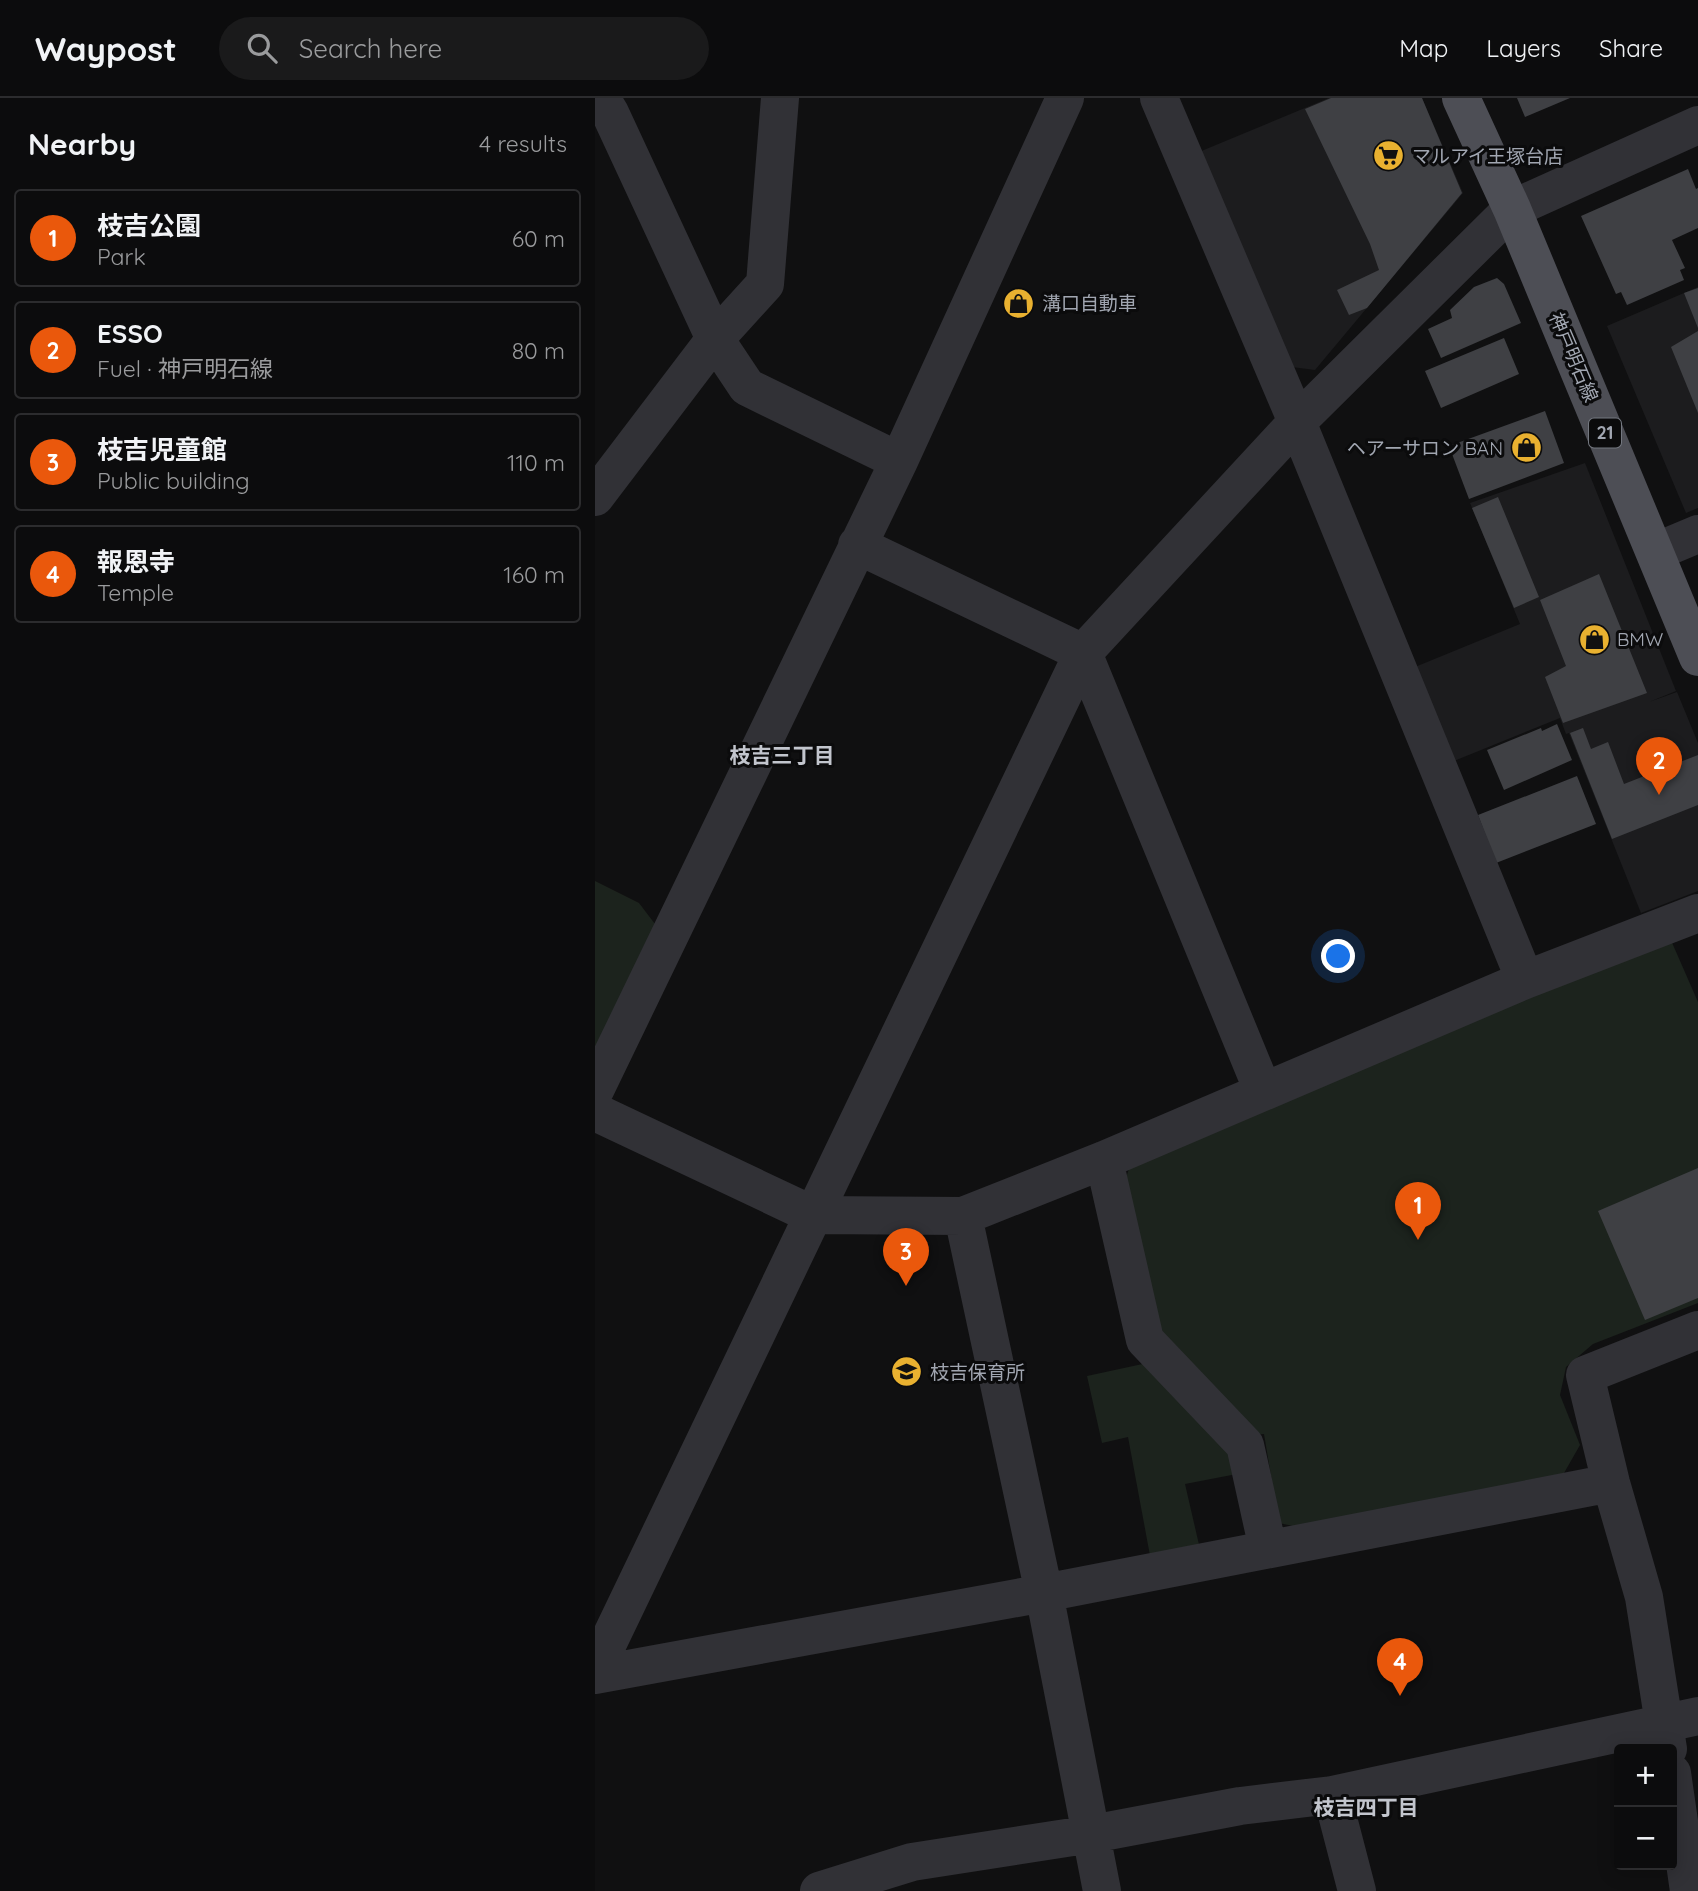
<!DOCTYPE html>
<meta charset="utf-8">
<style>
body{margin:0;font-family:Quicksand,"Noto Sans JP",sans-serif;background:#1a1a1b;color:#f1f3f6}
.controls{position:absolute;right:21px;bottom:21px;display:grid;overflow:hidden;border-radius:7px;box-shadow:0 4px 18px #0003}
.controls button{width:63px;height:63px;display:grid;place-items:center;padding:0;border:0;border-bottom:2px solid #2c2c2e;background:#0c0c0d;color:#f1f3f6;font:35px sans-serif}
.you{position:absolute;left:744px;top:859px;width:24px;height:24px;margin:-18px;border:5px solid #fff;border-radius:50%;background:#1a73e8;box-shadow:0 0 0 10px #1a73e833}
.badge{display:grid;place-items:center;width:46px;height:46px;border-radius:50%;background:#ea580c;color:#fff;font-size:23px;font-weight:700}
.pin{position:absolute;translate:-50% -58px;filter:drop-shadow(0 2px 4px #0008)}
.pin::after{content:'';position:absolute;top:37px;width:24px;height:21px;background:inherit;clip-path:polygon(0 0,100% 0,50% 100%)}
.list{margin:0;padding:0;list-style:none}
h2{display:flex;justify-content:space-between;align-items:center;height:91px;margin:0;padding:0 28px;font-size:30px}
h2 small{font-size:23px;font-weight:400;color:#9a9b9d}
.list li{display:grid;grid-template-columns:46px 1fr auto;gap:21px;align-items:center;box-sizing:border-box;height:98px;margin:0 14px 14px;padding:0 14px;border:2px solid #2c2c2e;border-radius:7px}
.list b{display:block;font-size:26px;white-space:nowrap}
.list p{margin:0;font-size:23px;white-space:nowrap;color:#9a9b9d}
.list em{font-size:23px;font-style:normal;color:#9a9b9d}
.icon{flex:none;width:38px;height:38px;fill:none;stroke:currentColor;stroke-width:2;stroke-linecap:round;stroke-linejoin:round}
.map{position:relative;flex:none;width:1103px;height:1793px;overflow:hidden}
header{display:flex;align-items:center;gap:42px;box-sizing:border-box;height:98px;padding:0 35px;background:#0c0c0d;border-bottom:2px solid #2c2c2e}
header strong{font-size:33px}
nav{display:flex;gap:38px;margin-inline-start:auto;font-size:24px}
.search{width:490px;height:63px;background:#1a1a1b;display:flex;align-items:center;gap:18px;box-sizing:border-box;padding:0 24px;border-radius:38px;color:#9a9b9d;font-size:26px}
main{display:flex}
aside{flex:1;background:#0c0c0d}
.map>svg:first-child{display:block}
.built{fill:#1c1c1e}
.green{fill:#1c231d}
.building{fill:#3f4044}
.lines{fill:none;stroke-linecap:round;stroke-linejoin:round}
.minor{stroke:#313136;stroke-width:38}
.major{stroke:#4d4e55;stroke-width:38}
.labels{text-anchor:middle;stroke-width:6;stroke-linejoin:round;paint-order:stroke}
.shield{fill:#0b0b0c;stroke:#747880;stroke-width:2}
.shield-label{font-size:18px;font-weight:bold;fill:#a1a6b1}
.poi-label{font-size:19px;fill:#a1a6b1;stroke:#0b0b0c;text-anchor:start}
.street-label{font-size:19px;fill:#a1a6b1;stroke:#0b0b0c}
.neighbourhood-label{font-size:21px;font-weight:bold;fill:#c2c5cd;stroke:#0b0b0c}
</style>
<header>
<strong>Waypost</strong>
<div class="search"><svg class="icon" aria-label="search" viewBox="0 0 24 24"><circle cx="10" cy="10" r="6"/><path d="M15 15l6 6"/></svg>Search here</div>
<nav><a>Map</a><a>Layers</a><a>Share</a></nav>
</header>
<main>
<aside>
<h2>Nearby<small>4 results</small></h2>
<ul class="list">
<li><span class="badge">1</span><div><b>枝吉公園</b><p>Park</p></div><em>60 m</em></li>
<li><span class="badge">2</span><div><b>ESSO</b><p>Fuel · 神戸明石線</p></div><em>80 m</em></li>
<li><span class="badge">3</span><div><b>枝吉児童館</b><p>Public building</p></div><em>110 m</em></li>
<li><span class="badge">4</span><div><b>報恩寺</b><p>Temple</p></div><em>160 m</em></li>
</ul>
</aside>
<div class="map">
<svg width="1103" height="1793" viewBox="0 0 1103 1793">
<rect width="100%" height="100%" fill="#101011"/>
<path class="built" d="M 734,0 L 827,0 L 868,95 L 720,272 L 697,269 L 604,54 Z
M 1103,189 L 1103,410 L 1091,415 L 1012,228 Z
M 990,365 L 1081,593 L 1054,604 L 1082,594 L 1103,645 L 1103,793 L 1046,815 L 974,635 L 971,636 L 965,620 L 854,665 L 820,569 L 925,526 L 875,405 Z"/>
<path class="green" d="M 0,783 L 44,805 L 60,826 L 0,971 Z
M 1075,840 L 1103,904 L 1103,1205 L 998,1246 L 971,1269 L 965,1297 L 985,1347 L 965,1382 L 712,1431 L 684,1425 L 669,1336 L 639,1339 L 647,1375 L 590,1386 L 605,1451 L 556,1463 L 533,1339 L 507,1345 L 492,1278 L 566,1262 L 531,1080 L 537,1061 Z"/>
<path class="building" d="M 736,0 L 827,0 L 867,95 L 772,210 L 754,217 L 742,192 L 784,172 L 775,146 L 710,11 Z
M 922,0 L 975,0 L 930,19 Z
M 1093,71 L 1101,91 L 1103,90 L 1103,130 L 1077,142 L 1090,170 L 1085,172 L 1089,182 L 1032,207 L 1026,194 L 1021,196 L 986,118 Z
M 902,180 L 909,186 L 926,225 L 846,260 L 833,231 L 857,220 L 855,212 L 879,189 Z
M 1103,190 L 1103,230 L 1089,195 Z
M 1103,233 L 1103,315 L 1076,249 Z
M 909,240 L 924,276 L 846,310 L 830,273 Z
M 950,313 L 969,365 L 874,401 L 854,348 Z
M 903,399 L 944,499 L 919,510 L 877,410 Z
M 1004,476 L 1052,595 L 968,625 L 950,579 L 971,568 L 945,502 Z
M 962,626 L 977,662 L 909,692 L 892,652 L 946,630 L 947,633 Z
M 988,630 L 996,651 L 1013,644 L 1029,686 L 1103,657 L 1103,707 L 1017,741 L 975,635 Z
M 982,678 L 1001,726 L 901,765 L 883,717 Z
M 1103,1070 L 1103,1200 L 1050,1222 L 1003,1113 Z"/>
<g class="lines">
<path class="minor" d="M 6,0 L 15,15 L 120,241 L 152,289 L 304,363
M 564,0 L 702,324 L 930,882
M 0,399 L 120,241 L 170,186 L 185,0
M 262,447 L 488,555 L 668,993
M 1060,454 L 1103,436
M 0,992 L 304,363 L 470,0
M 0,1014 L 218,1117 L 368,1118 L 509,1062 L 930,882 L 1103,815
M 509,1062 L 550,1242 L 650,1347 L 673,1451
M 368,1118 L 449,1495 L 507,1793
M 0,1572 L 488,555 L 702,324 L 917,111 L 1103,27
M 0,1577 L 449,1495 L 1016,1385
M 1073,1651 L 1049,1499 L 1016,1385 L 990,1277 L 1103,1232
M 1077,1675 L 1094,1793
M 737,1697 L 762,1793
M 224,1793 L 317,1764 L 497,1736 L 645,1708 L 737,1697 L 1103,1618"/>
<path class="major" d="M 866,0 L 917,111 L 1103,559"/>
</g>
<defs>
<symbol id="supermarket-disc" viewBox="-11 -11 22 22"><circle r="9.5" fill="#e9b130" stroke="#0b0b0c"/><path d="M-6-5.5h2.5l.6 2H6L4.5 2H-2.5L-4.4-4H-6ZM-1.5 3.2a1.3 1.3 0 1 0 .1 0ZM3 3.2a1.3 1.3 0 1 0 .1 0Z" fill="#111"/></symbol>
<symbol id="shop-disc" viewBox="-11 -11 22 22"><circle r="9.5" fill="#e9b130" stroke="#0b0b0c"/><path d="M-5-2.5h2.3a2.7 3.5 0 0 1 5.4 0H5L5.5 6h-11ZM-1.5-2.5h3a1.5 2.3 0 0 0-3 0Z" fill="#111"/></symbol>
<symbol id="school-disc" viewBox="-11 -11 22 22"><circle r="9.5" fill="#e9b130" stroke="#0b0b0c"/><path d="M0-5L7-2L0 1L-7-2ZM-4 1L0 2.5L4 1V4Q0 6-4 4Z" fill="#111"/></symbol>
</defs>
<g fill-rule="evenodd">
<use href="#supermarket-disc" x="776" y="40" width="35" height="35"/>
<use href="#shop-disc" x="406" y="188" width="35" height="35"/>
<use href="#shop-disc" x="914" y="332" width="35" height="35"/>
<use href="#shop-disc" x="982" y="524" width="35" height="35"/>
<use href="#school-disc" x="294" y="1256" width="35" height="35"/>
</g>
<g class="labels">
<rect class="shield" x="994" y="320.5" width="32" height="29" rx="5"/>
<g class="shield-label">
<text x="1010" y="341">21</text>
</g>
<g class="poi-label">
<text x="817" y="65">マルアイ王塚台店</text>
<text x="447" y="212">溝口自動車</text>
<text x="908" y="357" text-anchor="end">ヘアーサロン BAN</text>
<text x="1022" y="548">BMW</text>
<text x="335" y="1281">枝吉保育所</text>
</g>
<g class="street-label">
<text transform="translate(979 259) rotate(67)" y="7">神戸明石線</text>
</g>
<g class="neighbourhood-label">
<text x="187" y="665">枝吉三丁目</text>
<text x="771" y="1717">枝吉四丁目</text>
</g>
</g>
</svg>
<div class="controls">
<button>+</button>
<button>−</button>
</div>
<div class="you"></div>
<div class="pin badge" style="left:823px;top:1142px">1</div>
<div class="pin badge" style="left:1064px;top:697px">2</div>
<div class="pin badge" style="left:311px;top:1188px">3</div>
<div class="pin badge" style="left:805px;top:1598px">4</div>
</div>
</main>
